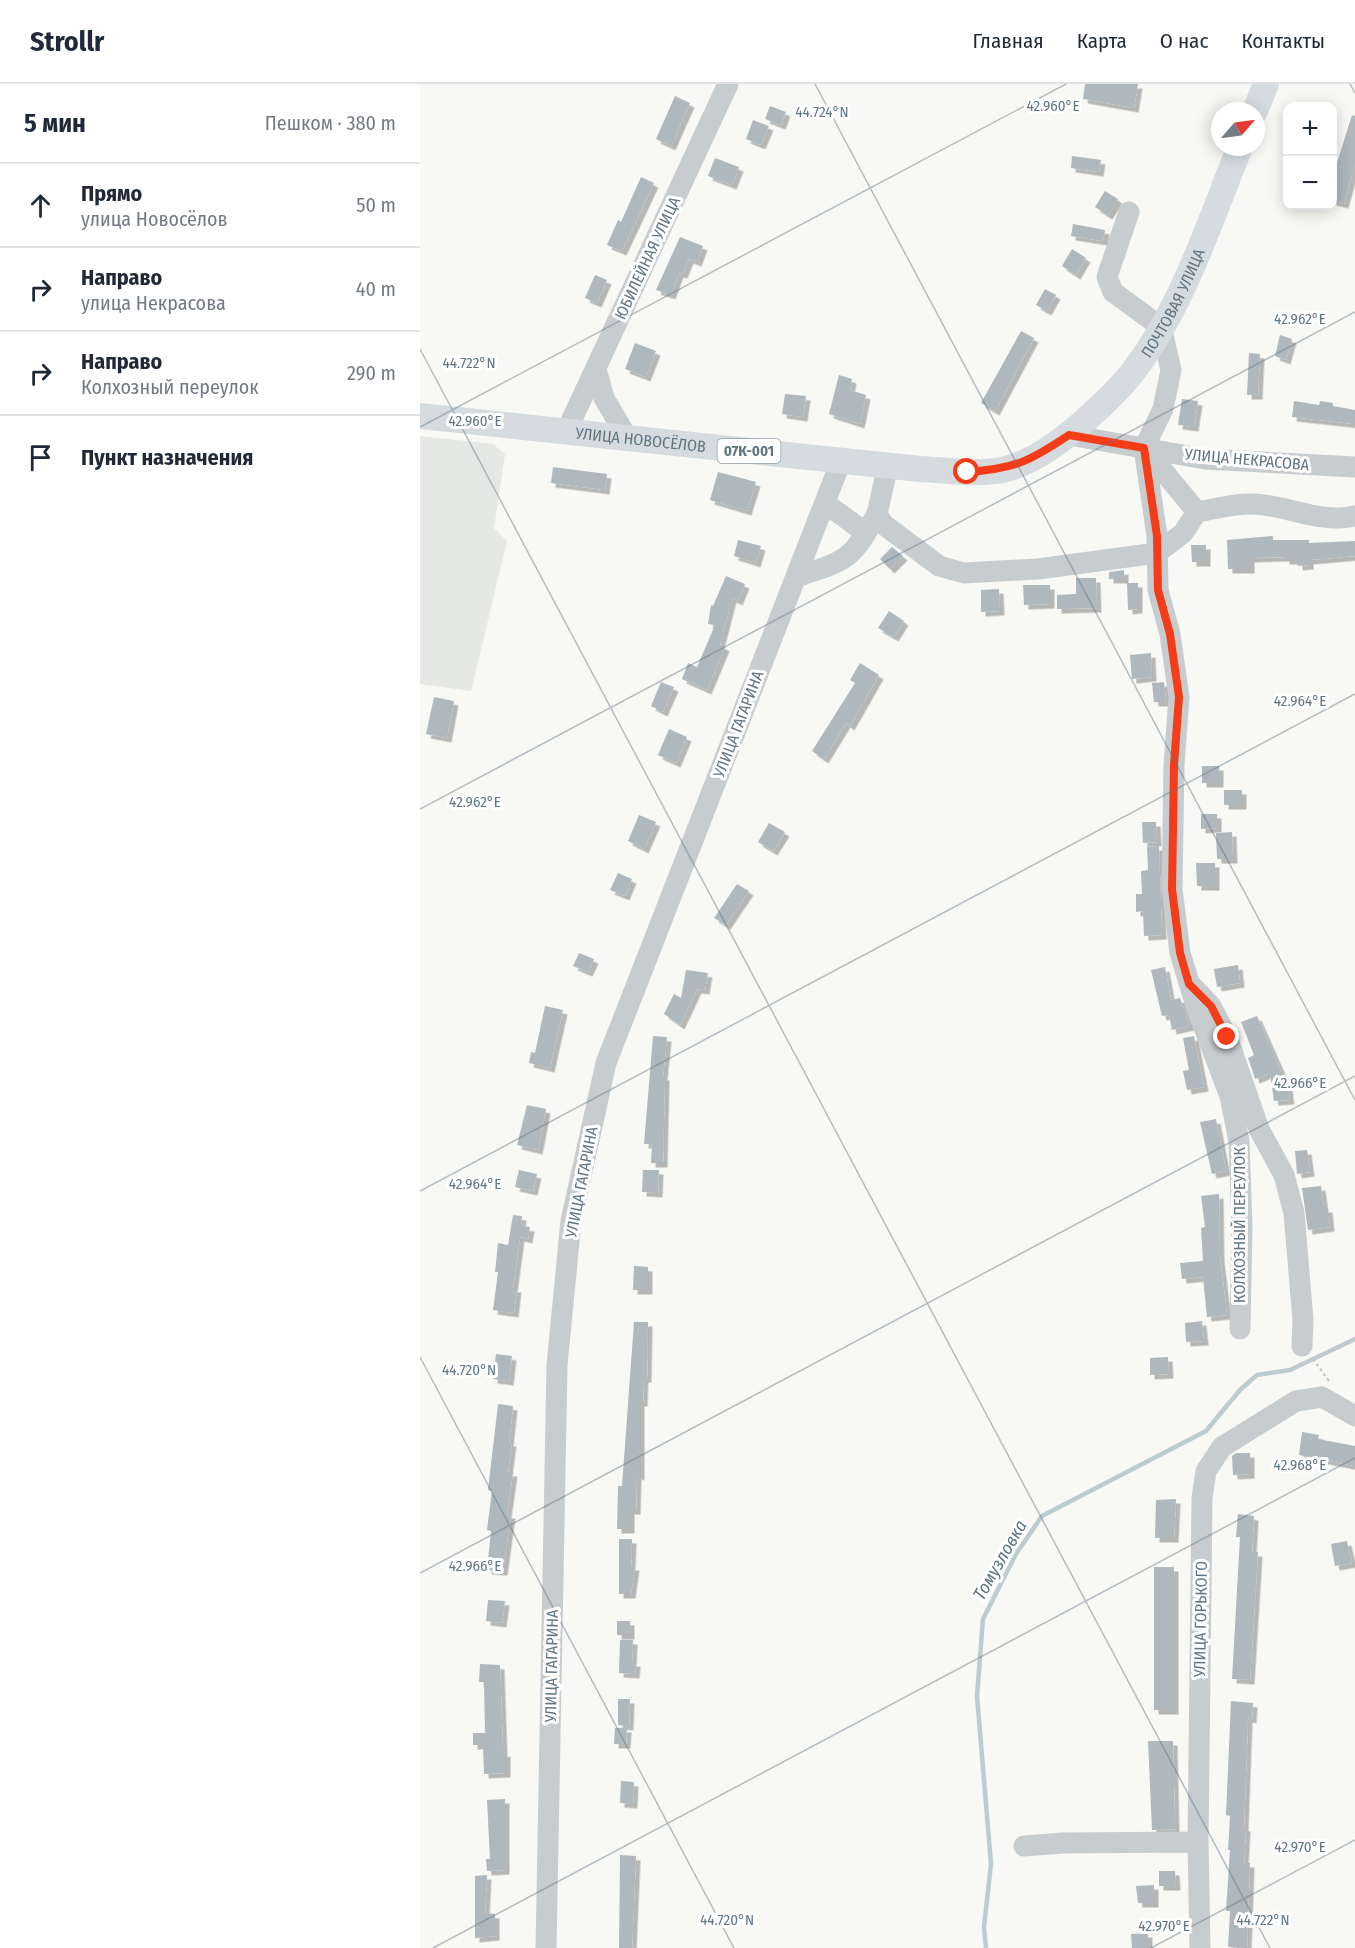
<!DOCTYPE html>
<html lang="ru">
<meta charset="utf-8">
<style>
body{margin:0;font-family:"Fira Sans Condensed",sans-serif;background:#f6f6f7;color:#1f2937}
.controls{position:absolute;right:18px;top:18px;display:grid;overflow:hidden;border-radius:12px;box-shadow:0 3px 15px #0003}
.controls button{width:54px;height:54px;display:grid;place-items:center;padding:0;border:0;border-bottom:2px solid #e0e1e3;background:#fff;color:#1f2937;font:30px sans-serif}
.compass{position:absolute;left:791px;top:18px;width:54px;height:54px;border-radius:50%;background:#fff;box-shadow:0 3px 15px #0003;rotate:62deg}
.stop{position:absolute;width:18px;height:18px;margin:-14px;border:4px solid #f53c18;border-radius:50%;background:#fff}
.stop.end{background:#f53c18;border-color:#fff;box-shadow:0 2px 6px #0008}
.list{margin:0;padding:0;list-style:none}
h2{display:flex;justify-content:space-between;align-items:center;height:78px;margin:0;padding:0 24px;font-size:26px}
h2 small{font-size:20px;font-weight:400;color:#747a83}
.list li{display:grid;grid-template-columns:39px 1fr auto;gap:18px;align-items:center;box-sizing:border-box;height:84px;padding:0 24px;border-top:2px solid #e0e1e3}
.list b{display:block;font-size:22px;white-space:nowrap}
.list p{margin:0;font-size:20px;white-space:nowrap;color:#747a83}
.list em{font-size:20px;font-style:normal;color:#747a83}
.icon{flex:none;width:33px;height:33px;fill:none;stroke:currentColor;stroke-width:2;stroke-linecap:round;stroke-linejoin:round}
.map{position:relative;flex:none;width:935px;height:1864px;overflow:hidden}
header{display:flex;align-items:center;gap:36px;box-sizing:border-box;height:84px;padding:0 30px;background:#fff;border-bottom:2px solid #e0e1e3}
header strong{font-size:28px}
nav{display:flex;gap:33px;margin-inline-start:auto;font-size:21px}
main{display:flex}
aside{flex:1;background:#fff}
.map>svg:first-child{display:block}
.built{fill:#e6e8e6}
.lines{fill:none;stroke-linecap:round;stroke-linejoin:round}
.stream{stroke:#bdcccf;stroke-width:4.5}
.building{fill:#aeb8bd;filter:url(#shadow)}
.path{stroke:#c0c3c5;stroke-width:2;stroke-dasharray:3 3;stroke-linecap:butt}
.minor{stroke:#c7cccf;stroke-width:21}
.major{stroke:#d5dbdf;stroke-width:26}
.route{stroke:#f53c18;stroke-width:8}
.ticks{fill:none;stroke:#607683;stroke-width:1.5;stroke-opacity:0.45}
.labels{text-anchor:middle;stroke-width:6;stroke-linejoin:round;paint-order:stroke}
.shield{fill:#fff;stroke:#909fa8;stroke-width:1.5}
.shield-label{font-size:15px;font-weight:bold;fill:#607683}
.street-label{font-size:16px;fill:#607683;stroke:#fff}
.water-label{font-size:18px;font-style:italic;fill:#5b767d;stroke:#fff}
.ticks-label{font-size:15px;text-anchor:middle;fill:#607683;stroke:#fff;stroke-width:6;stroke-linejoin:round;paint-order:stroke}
</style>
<header>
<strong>Strollr</strong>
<nav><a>Главная</a><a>Карта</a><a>О нас</a><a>Контакты</a></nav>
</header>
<main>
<aside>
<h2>5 мин<small>Пешком · 380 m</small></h2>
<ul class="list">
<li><svg class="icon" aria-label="ahead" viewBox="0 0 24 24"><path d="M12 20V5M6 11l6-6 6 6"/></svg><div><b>Прямо</b><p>улица Новосёлов</p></div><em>50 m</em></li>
<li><svg class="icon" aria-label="right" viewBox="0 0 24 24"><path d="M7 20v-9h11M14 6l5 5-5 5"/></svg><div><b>Направо</b><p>улица Некрасова</p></div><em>40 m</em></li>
<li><svg class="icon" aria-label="right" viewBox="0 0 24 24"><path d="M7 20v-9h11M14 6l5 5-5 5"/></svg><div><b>Направо</b><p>Колхозный переулок</p></div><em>290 m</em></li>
<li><svg class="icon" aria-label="arrive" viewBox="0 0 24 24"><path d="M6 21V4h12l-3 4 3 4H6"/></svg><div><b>Пункт назначения</b></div></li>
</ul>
</aside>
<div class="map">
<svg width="935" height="1864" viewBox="0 0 935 1864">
<defs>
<filter id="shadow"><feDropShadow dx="4.5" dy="4.5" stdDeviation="0" flood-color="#0004"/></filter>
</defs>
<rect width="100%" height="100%" fill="#f8f8f5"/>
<path class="built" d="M 0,352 L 73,360 L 85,370 L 74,444 L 87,457 L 51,607 L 0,600 Z"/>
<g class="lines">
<path class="stream" d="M 566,1864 L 564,1843 L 571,1780 L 557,1612 L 563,1535 L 596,1470 L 622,1432 L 786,1347 L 820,1306 L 837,1291 L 870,1286 L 935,1255"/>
</g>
<path class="building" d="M 665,0 L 718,0 L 714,24 L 663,15 Z
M 255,12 L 270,19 L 251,62 L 236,55 Z
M 350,22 L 366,28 L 361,41 L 345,35 Z
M 932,31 L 935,32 L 935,80 L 924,120 L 912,117 L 912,95 Z
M 333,36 L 349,42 L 341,61 L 326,55 Z
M 652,72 L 681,76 L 679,88 L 651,84 Z
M 295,74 L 319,83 L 312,101 L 288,92 Z
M 221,93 L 234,99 L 202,167 L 187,161 L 198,136 L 201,138 Z
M 685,107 L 698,115 L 688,131 L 675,123 Z
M 653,140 L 685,146 L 683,157 L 651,152 Z
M 260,153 L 283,162 L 277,178 L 269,175 L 263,190 L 259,189 L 251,211 L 236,206 Z
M 652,165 L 666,174 L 656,191 L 642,182 Z
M 175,191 L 187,196 L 177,219 L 165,214 Z
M 625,205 L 636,211 L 627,227 L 616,221 Z
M 601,247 L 614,254 L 575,327 L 561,319 Z
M 860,251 L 872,255 L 866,276 L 855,272 Z
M 215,259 L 236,267 L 226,293 L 205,285 Z
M 829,269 L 840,270 L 838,311 L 827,311 Z
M 419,291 L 432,295 L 430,306 L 446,311 L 440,340 L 409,330 Z
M 365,310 L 386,312 L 383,333 L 362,330 Z
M 762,315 L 778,317 L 774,343 L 758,341 Z
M 874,317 L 899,321 L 900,317 L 913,319 L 913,322 L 935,326 L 935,340 L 872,333 Z
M 133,383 L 187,390 L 185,406 L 131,399 Z
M 298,388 L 336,398 L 327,427 L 290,416 Z
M 853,452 L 853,456 L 889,456 L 889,459 L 935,457 L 935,472 L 889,476 L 889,481 L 878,482 L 878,476 L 865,476 L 865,473 L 830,474 L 830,485 L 808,485 L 807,456 Z
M 318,456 L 341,462 L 336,479 L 314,472 Z
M 771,461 L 786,461 L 786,478 L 772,478 Z
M 472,463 L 483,472 L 470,485 L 460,475 Z
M 704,486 L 704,495 L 689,495 L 689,488 Z
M 306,492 L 325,500 L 318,517 L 312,514 L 300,560 L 305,563 L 287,606 L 262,595 L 268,579 L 277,583 L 295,541 L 288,540 L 291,521 L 293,522 Z
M 656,494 L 676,494 L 677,524 L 637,525 L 637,511 L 656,510 Z
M 707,499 L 718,499 L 718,525 L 708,526 Z
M 603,501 L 630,501 L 630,520 L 604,521 Z
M 579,505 L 580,527 L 561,528 L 561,506 Z
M 469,527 L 484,537 L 474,553 L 458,544 Z
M 731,569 L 732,593 L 712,595 L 710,571 Z
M 440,579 L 459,591 L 430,642 L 426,639 L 404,675 L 392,667 L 435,599 L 430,596 Z
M 241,598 L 254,603 L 243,628 L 231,622 Z
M 744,598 L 746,618 L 734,618 L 732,599 Z
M 14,613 L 34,617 L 27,654 L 6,650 Z
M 249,645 L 267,653 L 256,679 L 238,671 Z
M 782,682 L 799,682 L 799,699 L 782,699 Z
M 804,706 L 822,706 L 822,721 L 804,721 Z
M 781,730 L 797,730 L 797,744 L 781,745 Z
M 219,731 L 236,738 L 224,765 L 208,757 Z
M 722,738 L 736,738 L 737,758 L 723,759 Z
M 349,739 L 365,748 L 353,767 L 338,758 Z
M 812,748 L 813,775 L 797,775 L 796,749 Z
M 739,762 L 742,851 L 724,852 L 723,827 L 716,828 L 716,810 L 722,810 L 721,787 L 728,786 L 727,763 Z
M 776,779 L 795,779 L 795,802 L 777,802 Z
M 198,789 L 212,795 L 205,812 L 190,806 Z
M 317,800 L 329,807 L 306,841 L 294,834 Z
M 159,869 L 174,875 L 168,888 L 153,882 Z
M 818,881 L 820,899 L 797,903 L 794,885 Z
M 745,883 L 751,916 L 760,914 L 770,942 L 752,946 L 749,931 L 742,932 L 731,886 Z
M 266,886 L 288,889 L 285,906 L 277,905 L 260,941 L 244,930 L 254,910 L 261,914 Z
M 125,922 L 143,926 L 130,984 L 109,979 L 111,968 L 115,969 Z
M 837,932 L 868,1002 L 870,1016 L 854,1017 L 850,989 L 835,995 L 833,988 L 828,974 L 834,971 L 821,938 Z
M 233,952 L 247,953 L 243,992 L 245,992 L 243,1079 L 231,1079 L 232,1060 L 224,1060 Z
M 774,952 L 784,1003 L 767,1006 L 763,987 L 769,986 L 763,954 Z
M 107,1021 L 126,1025 L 118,1066 L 97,1061 Z
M 796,1035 L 806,1087 L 792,1090 L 780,1038 Z
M 887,1066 L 890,1088 L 877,1090 L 875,1067 Z
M 99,1086 L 117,1090 L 113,1107 L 95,1103 Z
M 223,1086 L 239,1086 L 238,1109 L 222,1108 Z
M 901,1102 L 904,1124 L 908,1124 L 910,1143 L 888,1146 L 882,1104 Z
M 799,1110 L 800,1173 L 807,1231 L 787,1233 L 783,1193 L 762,1195 L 760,1179 L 783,1177 L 781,1144 L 785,1143 L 781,1112 Z
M 93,1131 L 102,1132 L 101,1142 L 110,1143 L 108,1155 L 100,1153 L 93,1204 L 97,1204 L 94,1229 L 73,1226 L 78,1188 L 75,1188 L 78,1159 L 88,1161 Z
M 214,1182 L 228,1183 L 228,1206 L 213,1206 Z
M 782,1237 L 784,1257 L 766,1258 L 765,1239 Z
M 214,1238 L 228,1238 L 227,1294 L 224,1294 L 223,1318 L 220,1318 L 220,1392 L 217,1391 L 216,1426 L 210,1426 L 210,1445 L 197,1445 L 198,1402 L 202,1402 Z
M 76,1270 L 92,1272 L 89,1297 L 73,1295 Z
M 748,1273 L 749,1290 L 730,1291 L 730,1274 Z
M 78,1320 L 93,1322 L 89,1358 L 92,1358 L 88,1388 L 93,1388 L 87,1430 L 91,1430 L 83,1487 L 67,1486 L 71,1447 L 67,1446 L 72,1407 L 68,1406 Z
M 882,1348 L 899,1351 L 898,1355 L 935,1362 L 935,1382 L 879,1371 Z
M 816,1369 L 830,1369 L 830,1390 L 813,1391 L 812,1372 Z
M 756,1415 L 754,1454 L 735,1454 L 736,1416 Z
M 818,1430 L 834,1432 L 832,1468 L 838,1468 L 830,1596 L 812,1595 L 820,1453 L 816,1453 Z
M 199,1455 L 212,1455 L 211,1482 L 215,1482 L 211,1510 L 199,1510 Z
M 927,1457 L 932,1479 L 915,1482 L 911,1460 Z
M 734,1483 L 754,1483 L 754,1626 L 734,1626 Z
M 68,1516 L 85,1517 L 82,1539 L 66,1537 Z
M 197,1537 L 210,1537 L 210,1551 L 197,1551 Z
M 200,1556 L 213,1556 L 212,1578 L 216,1578 L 215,1590 L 199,1589 Z
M 60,1580 L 80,1581 L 83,1669 L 86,1668 L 86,1689 L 64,1690 L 63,1661 L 53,1661 L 53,1649 L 65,1649 L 64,1598 L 59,1598 Z
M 198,1615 L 210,1615 L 209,1642 L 198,1641 Z
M 811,1617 L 833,1619 L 832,1635 L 828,1634 L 824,1743 L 826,1743 L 824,1779 L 830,1779 L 827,1864 L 808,1863 L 810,1827 L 806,1827 L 810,1766 L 808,1766 L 810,1732 L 806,1731 Z
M 195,1644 L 207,1644 L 206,1660 L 194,1660 Z
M 728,1657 L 753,1657 L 755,1745 L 732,1746 Z
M 201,1697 L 214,1698 L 213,1720 L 200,1719 Z
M 85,1715 L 85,1786 L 67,1787 L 66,1775 L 70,1775 L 67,1716 Z
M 200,1771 L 216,1772 L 212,1864 L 199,1864 Z
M 739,1787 L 755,1787 L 756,1802 L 739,1802 Z
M 67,1791 L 65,1829 L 75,1830 L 75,1852 L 55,1854 L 55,1792 Z
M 734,1801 L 734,1819 L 718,1819 L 716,1802 Z
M 728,1849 L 728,1864 L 712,1864 L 711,1850 Z"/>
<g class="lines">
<path class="path" d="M 893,1275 L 909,1297"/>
<path class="minor" d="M 709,128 L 687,193 L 693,208 L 741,243 L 751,286 L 743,325 L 724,364
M 176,285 L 184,314 L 208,355
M 146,348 L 308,0
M 649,351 L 785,375 L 935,383
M 724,364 L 737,452 L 738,506 L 750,550 L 759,613 L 754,681 L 752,805 L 760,869 L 777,925 L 810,1012 L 819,1057 L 822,1141 L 820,1245
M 725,365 L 777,428 C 795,425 815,419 833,420 C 867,421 900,440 935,432
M 468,381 L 457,430 L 463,440 L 519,482 L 544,489 L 618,485 L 737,469 L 763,449 L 777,428
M 405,419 L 446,449
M 376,493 C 427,476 430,478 457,430
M 772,902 L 791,922 L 807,953 L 839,1045 L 864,1091 L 874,1129 L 883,1236 L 882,1262
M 604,1762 L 643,1759 L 778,1758
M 126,1864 L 137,1281 L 151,1137 L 186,979 L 421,377
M 780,1864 L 778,1758 L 782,1414 L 786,1387 L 802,1363 L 876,1317 L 902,1313 L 935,1332"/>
<g class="major">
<path d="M 835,27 L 846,0"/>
<path id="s1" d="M 0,332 L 500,385 C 527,386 557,391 582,386 C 611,380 639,359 661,340 C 679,324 697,308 712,289 C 763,223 789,139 820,63"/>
</g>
</g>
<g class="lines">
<path class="route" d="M 547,388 C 595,385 610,377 649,351 L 724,364 L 737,452 L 738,506 L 750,550 L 759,613 L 754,681 L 752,805 L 760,869 L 769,900 L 791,922 L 807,953"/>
</g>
<path class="ticks" d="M 395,0 L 935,1016M 930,0 L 935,9M 0,265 L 850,1864M 0,343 L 646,0M 0,725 L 935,228M 0,1107 L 935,610M 0,1273 L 314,1864M 0,1489 L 935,992M 13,1864 L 935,1374M 731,1864 L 935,1756"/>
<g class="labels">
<rect class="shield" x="297.5" y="355" width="63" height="24" rx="4.5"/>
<g class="shield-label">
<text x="329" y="372">07К-001</text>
</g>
<g class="street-label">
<text transform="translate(227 174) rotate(-65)" y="6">ЮБИЛЕЙНАЯ УЛИЦА</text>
<text dy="6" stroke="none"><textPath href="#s1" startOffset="831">ПОЧТОВАЯ УЛИЦА</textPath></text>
<text dy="6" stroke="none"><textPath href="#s1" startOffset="222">УЛИЦА НОВОСЁЛОВ</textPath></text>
<text transform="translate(827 375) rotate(5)" y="6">УЛИЦА НЕКРАСОВА</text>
<text transform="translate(318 640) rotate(-69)" y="6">УЛИЦА ГАГАРИНА</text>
<text transform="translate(161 1098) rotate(-79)" y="6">УЛИЦА ГАГАРИНА</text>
<text transform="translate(819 1141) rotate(-90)" y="6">КОЛХОЗНЫЙ ПЕРЕУЛОК</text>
<text transform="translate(780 1535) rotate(-89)" y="6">УЛИЦА ГОРЬКОГО</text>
<text transform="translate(131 1582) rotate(-89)" y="6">УЛИЦА ГАГАРИНА</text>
</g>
<g class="water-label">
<text transform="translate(580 1476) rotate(-60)" y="6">Томузловка</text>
</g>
</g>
<g class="ticks-label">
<text x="633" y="27">42.960°E</text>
<text x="402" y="33">44.724°N</text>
<text x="880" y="240">42.962°E</text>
<text x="49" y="284">44.722°N</text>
<text x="55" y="342">42.960°E</text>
<text x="880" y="622">42.964°E</text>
<text x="55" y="723">42.962°E</text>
<text x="880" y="1004">42.966°E</text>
<text x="55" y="1105">42.964°E</text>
<text x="49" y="1291">44.720°N</text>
<text x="880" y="1386">42.968°E</text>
<text x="55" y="1487">42.966°E</text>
<text x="880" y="1768">42.970°E</text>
<text x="307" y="1841">44.720°N</text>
<text x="843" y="1841">44.722°N</text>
<text x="744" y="1847">42.970°E</text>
</g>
</svg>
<div class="controls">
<button>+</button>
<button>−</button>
</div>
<svg class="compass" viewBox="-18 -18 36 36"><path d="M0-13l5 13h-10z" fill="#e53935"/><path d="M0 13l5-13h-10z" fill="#747a83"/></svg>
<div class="stop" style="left:547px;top:388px"></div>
<div class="stop end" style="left:807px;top:953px"></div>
</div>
</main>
